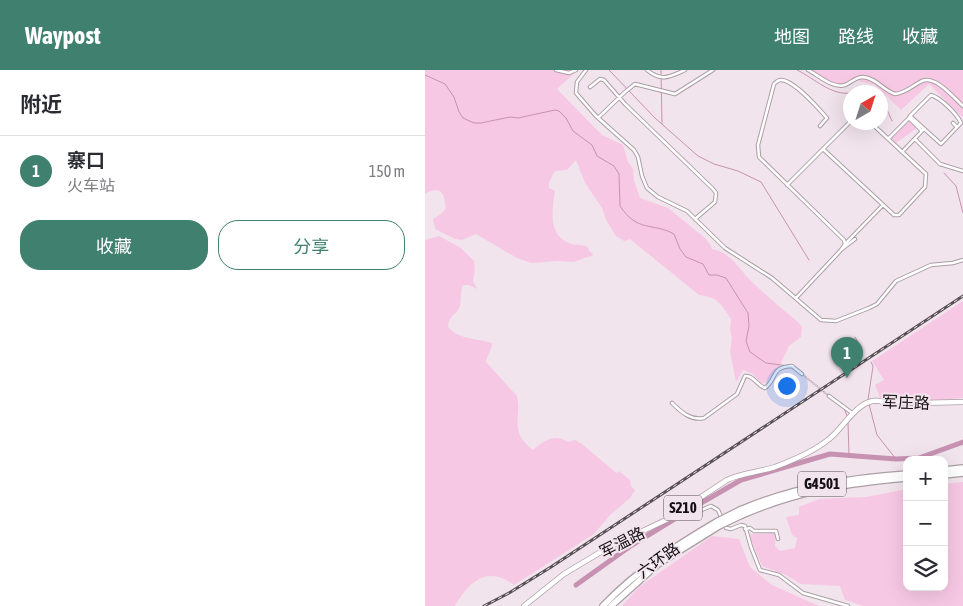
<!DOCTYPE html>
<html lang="zh">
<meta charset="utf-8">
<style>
body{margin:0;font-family:"Asap Condensed","Noto Sans SC",sans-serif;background:#f7f7f7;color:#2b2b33}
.controls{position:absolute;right:15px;bottom:15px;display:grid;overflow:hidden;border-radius:10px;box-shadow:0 5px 20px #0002}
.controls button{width:45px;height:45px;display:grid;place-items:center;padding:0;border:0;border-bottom:1px solid #e1e1e2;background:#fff;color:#2b2b33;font:25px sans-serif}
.compass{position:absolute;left:418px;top:15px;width:45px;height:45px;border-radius:50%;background:#fff;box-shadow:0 5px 20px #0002;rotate:39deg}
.you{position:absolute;left:361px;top:315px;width:18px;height:18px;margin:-12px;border:4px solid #fff;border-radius:50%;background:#1a73e8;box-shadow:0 0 0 8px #1a73e833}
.badge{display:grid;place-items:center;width:32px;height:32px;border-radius:50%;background:#40806e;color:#fff;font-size:16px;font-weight:700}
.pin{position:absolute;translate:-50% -41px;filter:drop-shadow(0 1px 2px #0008)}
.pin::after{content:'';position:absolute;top:26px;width:18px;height:15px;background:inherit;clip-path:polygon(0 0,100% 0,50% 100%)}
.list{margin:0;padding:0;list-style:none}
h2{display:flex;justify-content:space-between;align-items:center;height:65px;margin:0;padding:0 20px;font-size:21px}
h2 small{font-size:16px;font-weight:400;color:#7c7c81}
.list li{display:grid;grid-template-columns:32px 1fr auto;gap:15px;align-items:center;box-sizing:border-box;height:70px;padding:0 20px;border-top:1px solid #e1e1e2}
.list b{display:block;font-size:19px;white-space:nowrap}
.list p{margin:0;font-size:16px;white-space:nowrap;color:#7c7c81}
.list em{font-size:16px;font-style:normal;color:#7c7c81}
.actions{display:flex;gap:10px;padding:15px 20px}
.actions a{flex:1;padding:11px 0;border:1px solid #40806e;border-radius:20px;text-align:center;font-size:18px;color:#40806e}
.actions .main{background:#40806e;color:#fff}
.icon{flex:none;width:28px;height:28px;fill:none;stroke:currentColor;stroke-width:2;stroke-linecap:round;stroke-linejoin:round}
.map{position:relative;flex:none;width:538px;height:536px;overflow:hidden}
header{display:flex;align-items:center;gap:30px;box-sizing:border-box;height:70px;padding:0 25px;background:#40806e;color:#fff}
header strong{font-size:24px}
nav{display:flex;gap:28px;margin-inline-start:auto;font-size:18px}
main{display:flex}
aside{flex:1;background:#fff}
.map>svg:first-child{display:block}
.green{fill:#f7c8e4}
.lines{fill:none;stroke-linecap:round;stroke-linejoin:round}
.stream{stroke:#c792b2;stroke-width:1}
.river{stroke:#c792b2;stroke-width:5}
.minor-tunnel{stroke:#d1c4cb;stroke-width:2.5;stroke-dasharray:2.5 1;stroke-linecap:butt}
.minor-casing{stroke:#ab9ea5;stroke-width:4.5}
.primary-casing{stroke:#ab9ea5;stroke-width:6}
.motorway-casing{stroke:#ab9ea5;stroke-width:8}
.minor{stroke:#fff;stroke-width:2.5}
.primary{stroke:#fff;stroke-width:4.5}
.motorway{stroke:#fff;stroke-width:5.5}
.rail-casing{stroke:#575054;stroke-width:3}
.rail{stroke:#f2e4ec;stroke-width:1;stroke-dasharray:4;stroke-linecap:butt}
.motorway-bridge-casing{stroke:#ab9ea5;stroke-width:8;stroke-linecap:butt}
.motorway-bridge{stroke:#fff;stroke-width:5.5}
.labels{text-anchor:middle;stroke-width:4;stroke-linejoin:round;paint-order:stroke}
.shield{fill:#f2e4ec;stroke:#574f53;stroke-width:1}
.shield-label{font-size:15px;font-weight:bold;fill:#140f12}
.street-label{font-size:16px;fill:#140f12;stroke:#f2e4ec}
</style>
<header>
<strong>Waypost</strong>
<nav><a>地图</a><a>路线</a><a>收藏</a></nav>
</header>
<main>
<aside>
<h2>附近<small></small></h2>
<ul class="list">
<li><span class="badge">1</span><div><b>寨口</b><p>火车站</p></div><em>150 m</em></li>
</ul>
<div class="actions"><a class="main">收藏</a><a>分享</a></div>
</aside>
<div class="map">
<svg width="538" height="536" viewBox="0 0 538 536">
<rect width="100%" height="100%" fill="#f2e4ec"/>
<path class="green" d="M 0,0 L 153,0 L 132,19 L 177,65 L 198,75 L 203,92 L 208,99 L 209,110 L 215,128 L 243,138 L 280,168 L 285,174 L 287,179 C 306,182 315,201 328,213 C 343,227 358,240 373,252 L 377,257 L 376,267 L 364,276 L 356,293 L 341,313 L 336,313 L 328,304 L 318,300 L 311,312 L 305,282 L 307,268 L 305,260 L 306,249 C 296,234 293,227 274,225 L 205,169 L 199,171 L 191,166 L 181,150 L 177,138 L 160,113 L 151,90 L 142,100 L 130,101 C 127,106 123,113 124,118 L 130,121 C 127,140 123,165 144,173 C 151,176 157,174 163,177 L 164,181 L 168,184 L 167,186 L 159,188 L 149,192 L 133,191 L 106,193 L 92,188 L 51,164 L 37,170 L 30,169 L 10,159 L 8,149 C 11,147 16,144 19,141 C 21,138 21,137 20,133 C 19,120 12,116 0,124 Z
M 381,0 L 538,0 L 538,48 L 504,14 L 476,40 L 450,15 L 433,11 L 419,17 L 413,17 Z
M 482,51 L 485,51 L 492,58 L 471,73 L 466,68 Z
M 14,166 L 36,178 L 49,191 L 50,199 L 48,211 L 52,219 L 44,215 L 38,215 C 34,223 38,233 33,240 C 28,247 24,246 23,257 C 35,270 51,268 67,273 C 67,280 62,285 61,292 L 92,326 C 97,348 83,361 108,380 C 118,371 130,363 143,372 L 150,370 L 157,374 L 189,401 L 192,403 L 194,401 L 205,410 L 206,416 L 210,420 L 205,428 L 185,445 L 169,464 L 89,515 C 63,495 44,511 30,536 L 0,536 L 0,170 Z
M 538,231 L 538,328 L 515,330 L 455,328 L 450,315 L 459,310 L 447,291 Z
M 538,412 L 538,536 L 438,536 L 420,530 L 415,516 L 376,514 L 361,505 L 337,496 L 324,465 L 327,464 L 349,463 L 351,466 L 350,476 L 355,481 L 370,478 L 372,468 L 367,465 L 361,447 L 374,445 L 374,437 L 394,429 L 441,427 L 482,419 L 482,517 L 519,517 L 519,414 Z
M 287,466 L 314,469 L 325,497 L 347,515 L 394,536 L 197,536 L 214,517 Z"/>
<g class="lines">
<path class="stream" d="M 184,0 L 230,48 L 273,86 L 289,94 L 313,101 L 336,112 L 384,190
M 236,0 L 237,54
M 372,0 C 389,8 406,26 426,23
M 0,5 L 20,14 L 29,27 L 34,42 L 38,48 L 49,53 L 56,53 L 85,47 L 93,48 L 130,40 L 134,41 L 141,48 L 148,61 L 167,75 L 172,86 L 189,96 L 194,104 L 195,136 C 213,163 227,152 249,164 L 255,179 L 261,187 L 278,194 L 284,205 L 292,205 L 301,208 L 323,243 L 324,256 L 321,271 L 325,282 L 341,293 L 363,296
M 429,22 L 442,21 L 452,22
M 456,26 L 467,51
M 519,103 L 531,116 L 538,143
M 430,267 L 433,272
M 378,305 L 404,326
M 443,330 L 448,296 L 446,292
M 444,334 L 452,365 L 471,389
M 419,338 L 422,346
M 423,352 L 424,385"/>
<path class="river" d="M 259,443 L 316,410 L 405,384 L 471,389 L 494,388 L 538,372
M 151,515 L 207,475 L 256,445"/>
<path class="minor-tunnel" d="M 377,304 L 404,326"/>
<defs>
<path id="minor" d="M 131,0 L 144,3 L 151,0
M 161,0 L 152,12 L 151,23 L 171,46 L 209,80 L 213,87 L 217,106 L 222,118 L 233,127 L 262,141 L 300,178 L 347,208 L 396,250 L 411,251 L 444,238 L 452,234 L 471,211 L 506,195 L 528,193 L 538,190
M 222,0 C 237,12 244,7 260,0
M 383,0 C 393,5 408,19 420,15 C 426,13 430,7 438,7 C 451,8 458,20 470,24 C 480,23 486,17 495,12 C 509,3 528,27 538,36
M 165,17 L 175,9 L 179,10 L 200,34 L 288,119 L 291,123 L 290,132 L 270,149
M 173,48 L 200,22 L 210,14 L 250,24 L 288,0
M 484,48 L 497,61
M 528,53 L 532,57
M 463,69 L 484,48 L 485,46 L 506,25 C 516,28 532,44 536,53 L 516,74 L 485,46
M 490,69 L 515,94 L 538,101
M 398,79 L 469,145 L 474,145 L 500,117 L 501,104 L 445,52
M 477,82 L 499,59
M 362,115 L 426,51
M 421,173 L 458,135
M 417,179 L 430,169
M 371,228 L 416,180 L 420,174 L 419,170 L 334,87 L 333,75 L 349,14 C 351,12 353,10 356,10 C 369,10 393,38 402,48 L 395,56
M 404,326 L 427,343
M 247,333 C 256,342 266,351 279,348 L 312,324 L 320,306 C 329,305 332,316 340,318 C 353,308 345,297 367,296 L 377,304
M 257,441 L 260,447 L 286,436 L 293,440 L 297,449
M 299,454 L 301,458 L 306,459 L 316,455 L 320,456 L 326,477 L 335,500 L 354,505 L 378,523 L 423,536
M 320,459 L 325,458 L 329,461 L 351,461 L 353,469"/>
<path id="primary" d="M 99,536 L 139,504 L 184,477 L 241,450 L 302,410 C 317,403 334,402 350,397 C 366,391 391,380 404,369 C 419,358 435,324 458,332 L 493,333 L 538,332"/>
<path id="motorway" d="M 519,400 L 538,398
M 519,405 L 538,403
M 315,440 C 369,417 424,408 482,404
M 317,445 C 373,421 422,413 482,408
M 178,536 C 211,501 252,475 293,451
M 186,536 L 233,494 L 294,456"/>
</defs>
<use href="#minor" class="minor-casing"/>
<use href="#primary" class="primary-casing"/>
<use href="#motorway" class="motorway-casing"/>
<use href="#minor" class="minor"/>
<use href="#primary" class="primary"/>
<use href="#motorway" class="motorway"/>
<defs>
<path id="rail" d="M 59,536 L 84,523 L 126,497 L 538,226"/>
</defs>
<use href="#rail" class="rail-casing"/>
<use href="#rail" class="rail"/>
<defs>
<path id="motorway-bridge" d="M 293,451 L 315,440
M 294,456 L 317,445"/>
</defs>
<use href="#motorway-bridge" class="motorway-bridge-casing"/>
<use href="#motorway-bridge" class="motorway-bridge"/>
</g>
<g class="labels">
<g class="shield">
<rect x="373" y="401.5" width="48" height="25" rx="4"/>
<rect x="239" y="425.5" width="38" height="25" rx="4"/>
</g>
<g class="shield-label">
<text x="397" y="419">G4501</text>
<text x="258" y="443">S210</text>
</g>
<g class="street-label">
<text transform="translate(481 332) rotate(2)" y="6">军庄路</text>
<text transform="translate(197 472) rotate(-27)" y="6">军温路</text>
<text transform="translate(233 490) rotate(-36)" y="6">六环路</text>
</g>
</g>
</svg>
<div class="controls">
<button>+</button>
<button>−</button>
<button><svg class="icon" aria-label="layers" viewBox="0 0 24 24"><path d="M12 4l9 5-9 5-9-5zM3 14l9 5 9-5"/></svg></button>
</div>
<svg class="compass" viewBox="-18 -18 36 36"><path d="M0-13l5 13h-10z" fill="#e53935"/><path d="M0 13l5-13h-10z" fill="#7c7c81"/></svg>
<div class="you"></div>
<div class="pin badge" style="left:422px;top:308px">1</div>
</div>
</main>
